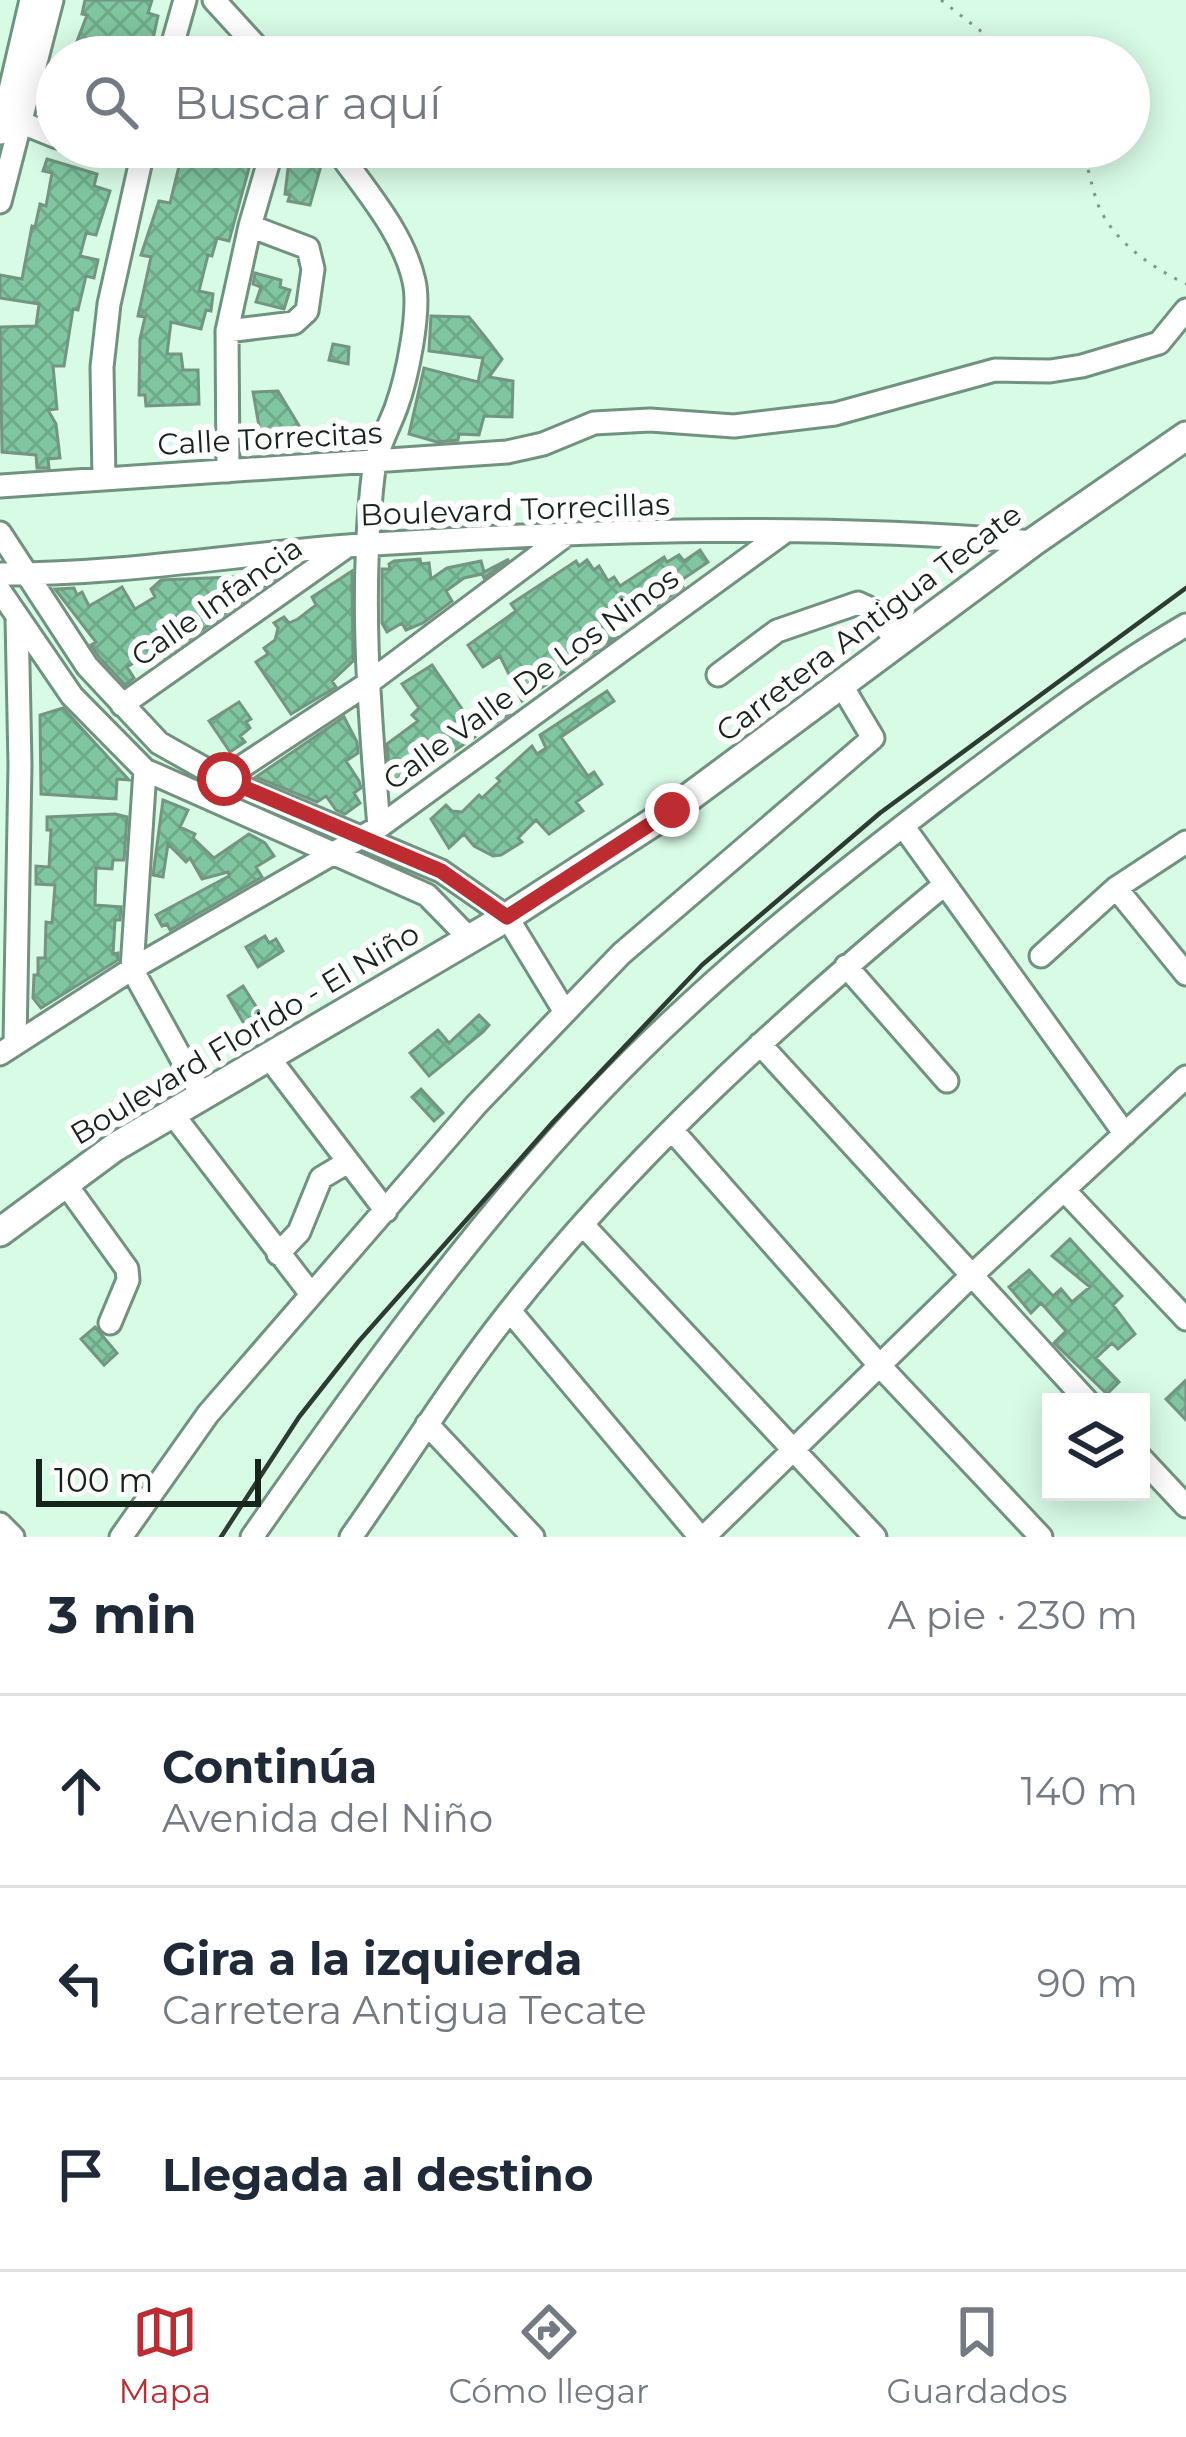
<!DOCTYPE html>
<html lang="es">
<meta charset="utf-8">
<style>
body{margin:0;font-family:Montserrat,sans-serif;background:#f2f2f3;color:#1f2937}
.controls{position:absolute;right:36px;bottom:36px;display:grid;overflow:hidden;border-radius:0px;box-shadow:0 6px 30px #0003}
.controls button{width:108px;height:108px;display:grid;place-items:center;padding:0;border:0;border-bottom:3px solid #e0e1e3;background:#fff;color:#1f2937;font:60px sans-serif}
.scale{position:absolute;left:36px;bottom:30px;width:225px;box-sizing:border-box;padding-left:12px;border:6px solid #16241c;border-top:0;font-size:33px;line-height:42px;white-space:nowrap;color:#16241c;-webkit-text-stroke:9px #fefefe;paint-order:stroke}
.stop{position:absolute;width:36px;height:36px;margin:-27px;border:9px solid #bc2c31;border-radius:50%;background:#fff}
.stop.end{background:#bc2c31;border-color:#fff;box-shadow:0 3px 12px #0008}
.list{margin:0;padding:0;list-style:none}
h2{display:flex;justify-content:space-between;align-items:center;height:156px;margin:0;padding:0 48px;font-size:51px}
h2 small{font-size:39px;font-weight:400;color:#747a83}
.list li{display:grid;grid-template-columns:78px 1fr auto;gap:36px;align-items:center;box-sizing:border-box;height:192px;padding:0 48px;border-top:3px solid #e0e1e3}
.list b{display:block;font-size:45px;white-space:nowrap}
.list p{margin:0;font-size:39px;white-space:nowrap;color:#747a83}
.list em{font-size:39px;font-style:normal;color:#747a83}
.icon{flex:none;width:66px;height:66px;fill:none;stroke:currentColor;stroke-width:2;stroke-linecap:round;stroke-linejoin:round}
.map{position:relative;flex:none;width:1186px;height:1537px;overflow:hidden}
.search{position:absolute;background:#fff;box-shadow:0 6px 30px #0003;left:36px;right:36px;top:36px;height:132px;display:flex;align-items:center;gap:30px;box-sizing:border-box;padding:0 42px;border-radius:66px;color:#747a83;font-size:45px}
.sheet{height:732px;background:#fff}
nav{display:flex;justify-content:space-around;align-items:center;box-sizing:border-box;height:168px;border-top:3px solid #e0e1e3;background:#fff;font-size:33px;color:#747a83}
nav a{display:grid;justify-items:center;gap:6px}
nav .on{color:#bc2c31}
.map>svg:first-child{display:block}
.building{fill:url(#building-cross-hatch);stroke:#749582;stroke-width:3}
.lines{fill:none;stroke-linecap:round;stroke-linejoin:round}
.minor-casing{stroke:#729280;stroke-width:27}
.major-casing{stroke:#729280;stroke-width:33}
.path{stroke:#7f9889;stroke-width:3;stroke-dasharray:3 9;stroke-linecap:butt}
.minor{stroke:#fff;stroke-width:21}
.major{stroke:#fff;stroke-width:27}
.rail{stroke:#2c3c32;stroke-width:4.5}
.route{stroke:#bc2c31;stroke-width:15}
.labels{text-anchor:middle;stroke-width:12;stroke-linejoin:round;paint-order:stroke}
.street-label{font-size:30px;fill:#16241c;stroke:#fefefe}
</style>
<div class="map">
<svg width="1186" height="1537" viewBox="0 0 1186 1537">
<defs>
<pattern id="building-cross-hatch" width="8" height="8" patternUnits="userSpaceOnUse" patternTransform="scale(3)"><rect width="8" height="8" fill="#80c6a0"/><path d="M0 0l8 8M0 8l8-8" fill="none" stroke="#6eaa89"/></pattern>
</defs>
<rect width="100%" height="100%" fill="#d8fbe6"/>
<path class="building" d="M 85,0 L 152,0 L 148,13 L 158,16 L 152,43 L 147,42 L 143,57 L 71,57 L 87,15 L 82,14 Z
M 173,147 L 213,147 L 230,151 L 231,147 L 254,147 L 254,150 L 229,241 L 217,238 L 212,256 L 208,255 L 199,291 L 213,294 L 211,311 L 206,310 L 201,329 L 171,322 L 167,354 L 181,354 L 183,370 L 198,370 L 199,404 L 146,406 L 145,395 L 139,395 L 140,339 L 145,317 L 138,316 L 151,257 L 141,255 L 159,201 L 170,203 L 179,166 L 168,164 Z
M 290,152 L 322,162 L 310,205 L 288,201 L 290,195 L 285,194 Z
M 47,159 L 97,174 L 94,186 L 110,191 L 96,235 L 86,233 L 80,256 L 98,260 L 94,278 L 86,276 L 78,310 L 73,309 L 64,366 L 53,366 L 57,409 L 48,410 L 56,424 L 60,458 L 48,459 L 49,468 L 37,468 L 36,455 L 2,452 L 0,327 L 36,326 L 39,304 L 0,298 L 0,275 L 22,279 L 32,226 L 35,227 L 40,204 L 46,206 L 52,173 L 43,171 Z
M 255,273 L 281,280 L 280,287 L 290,290 L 284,309 L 256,302 L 261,287 L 253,284 Z
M 431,316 L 469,317 L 486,338 L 502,359 L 489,377 L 513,381 L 512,417 L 484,416 L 479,435 L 459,434 L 458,440 L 437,442 L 409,434 L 424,368 L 478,382 L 483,358 L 429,351 Z
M 333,344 L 349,347 L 348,364 L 329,360 Z
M 278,391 L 304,434 L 292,441 L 280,442 L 279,435 L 260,432 L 253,392 Z
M 700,550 L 708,562 L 680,581 L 683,587 L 654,608 L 650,602 L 635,611 L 611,628 L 617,636 L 522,701 L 500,656 L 483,667 L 468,645 L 516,611 L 511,604 L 576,561 L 579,566 L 587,560 L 594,570 L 599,566 L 608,581 L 614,577 L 620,586 L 664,557 L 667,562 L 679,555 L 684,561 Z
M 420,559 L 421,564 L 429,563 L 431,579 L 447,568 L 481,561 L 484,572 L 509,559 L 484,578 L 482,574 L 464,578 L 446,591 L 452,601 L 423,623 L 406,630 L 402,623 L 387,632 L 382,623 L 382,569 L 390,569 L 389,564 L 394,561 Z
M 352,571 L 353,661 L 332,681 L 336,687 L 291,714 L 256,662 L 268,654 L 264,648 L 275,640 L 278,628 L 274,623 L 284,617 L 289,623 L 298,619 L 316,605 L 312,597 Z
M 280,575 L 164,657 L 158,648 L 127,667 L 134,678 L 125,685 L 99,657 L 91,645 L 96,642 L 55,589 L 74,588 L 77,595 L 82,592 L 89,606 L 122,587 L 135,609 L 155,597 L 151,589 L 161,580 Z
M 432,665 L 469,719 L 510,694 L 515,703 L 505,710 L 509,714 L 494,724 L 490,719 L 472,731 L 475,737 L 445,757 L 442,752 L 395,782 L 390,778 L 387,744 L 418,721 L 412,715 L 419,708 L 402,684 Z
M 607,691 L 614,701 L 561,737 L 588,776 L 594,772 L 602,784 L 576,802 L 583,811 L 549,834 L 536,820 L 518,838 L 522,842 L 501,855 L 493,856 L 474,846 L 464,834 L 449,848 L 431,819 L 446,805 L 452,811 L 462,812 L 479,795 L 482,798 L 500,781 L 497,778 L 532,746 L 537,754 L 546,748 L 540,735 Z
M 239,702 L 251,719 L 246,722 L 250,728 L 240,736 L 245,742 L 230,752 L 209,721 Z
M 63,708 L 129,780 L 117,779 L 116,799 L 41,794 L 40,715 Z
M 344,717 L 357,742 L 358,753 L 346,761 L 359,781 L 361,788 L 354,793 L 360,803 L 345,814 L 336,810 L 326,796 L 317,802 L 256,777 Z
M 163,800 L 188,810 L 180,827 L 195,834 L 193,838 L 214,858 L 249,834 L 265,843 L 274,856 L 256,867 L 262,877 L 170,930 L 167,924 L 162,926 L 156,915 L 229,876 L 228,872 L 202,879 L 190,858 L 186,862 L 168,844 L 163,877 L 153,875 Z
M 115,814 L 127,817 L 124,860 L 113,860 L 112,869 L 96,868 L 95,905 L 121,907 L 120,920 L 115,920 L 113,954 L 118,953 L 118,960 L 41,1008 L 33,998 L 34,975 L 38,975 L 38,958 L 45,958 L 46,922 L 52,923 L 55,885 L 36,884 L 36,866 L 49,867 L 51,830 L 47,830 L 47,817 Z
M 265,936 L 269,943 L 276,939 L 283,951 L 258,967 L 246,947 Z
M 243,986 L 267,1024 L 250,1034 L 228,996 Z
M 479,1015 L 489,1025 L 483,1032 L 429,1076 L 410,1053 L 438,1030 L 449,1043 Z
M 421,1089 L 443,1113 L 434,1121 L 412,1097 Z
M 1070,1239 L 1122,1296 L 1113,1305 L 1135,1334 L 1118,1349 L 1112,1343 L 1096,1358 L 1119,1382 L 1107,1394 L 1054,1343 L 1066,1331 L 1041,1303 L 1031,1313 L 1009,1287 L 1029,1270 L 1053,1296 L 1061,1289 L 1072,1302 L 1090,1287 L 1052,1256 Z
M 95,1327 L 117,1353 L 104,1365 L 81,1339 Z
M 1186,1380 L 1186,1420 L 1166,1399 Z"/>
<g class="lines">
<defs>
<path id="minor" d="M 214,0 L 266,57
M 169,57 L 185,0
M 10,118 L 57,137
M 0,133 L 31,0
M 100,147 L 142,157
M 335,147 C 363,188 403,231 414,281 C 421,311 407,378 396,408 C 389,427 377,448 374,468 C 359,587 369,708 379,827
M 0,202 L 52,0
M 227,331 L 294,323 L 307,311 L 313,269 L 308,248 L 250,226
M 228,471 L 227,331 L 250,226 L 273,147
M 104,479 L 102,367 L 109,304 L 144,147
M 0,486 L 507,452 L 543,444 L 594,423 L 650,420 L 734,426 L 835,414 L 995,370 L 1050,371 L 1082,366 L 1159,343 L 1186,310
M 0,533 L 87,666 L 159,743 L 223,779 L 441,871 L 507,917 L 565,1012
M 0,574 C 125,575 249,552 374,544 C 592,530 815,523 1033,542
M 0,591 L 72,696 L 145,770 L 427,895 L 468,937
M 718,675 L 777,631 L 858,603 L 871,609 L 898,643
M 122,705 L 346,547
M 145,770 L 132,969 L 201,1094
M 223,779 L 367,684 L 566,535
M 903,826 L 1125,1134
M 1116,888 L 1186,974
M 1041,956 L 1116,888 L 1186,842
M 846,966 L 947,1081
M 15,1043 L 20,765 L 17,618
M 760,1044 L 1088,1402
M 0,1054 L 132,969 L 379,827 L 783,533
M 267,1055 L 386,1211
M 171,1112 L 311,1294
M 672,1130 L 881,1367 L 1041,1537
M 65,1183 L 127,1269 L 128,1280 L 110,1323
M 1064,1190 L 1186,1319
M 583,1225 L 875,1537
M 278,1254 L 299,1232 L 321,1178 L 348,1162
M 510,1311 L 700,1537
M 427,1424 L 533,1537
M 1141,1458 L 1186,1506
M 0,1524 L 13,1537
M 121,1537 L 208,1414 L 476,1105 L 621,954 L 873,738 L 842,686
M 252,1537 C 359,1384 469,1230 598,1094 C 706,980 831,880 955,786 C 1030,730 1105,672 1186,625
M 351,1537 C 404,1462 451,1385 508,1313 C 635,1152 788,1014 944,885
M 704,1537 L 970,1277 L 1186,1077"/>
<path id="major" d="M 0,1232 L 115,1147 L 507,917 L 672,810 L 1033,542 L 1186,436"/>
</defs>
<use href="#minor" class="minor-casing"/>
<use href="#major" class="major-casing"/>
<path class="path" d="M 941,0 L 1014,57
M 1081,147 C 1088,165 1091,184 1097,202 C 1111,240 1151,267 1186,284"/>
<use href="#minor" class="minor"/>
<use href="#major" class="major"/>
<path class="rail" d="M 221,1537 L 299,1417 L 359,1341 L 553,1122 L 702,965 L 880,813 L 1186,588"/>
</g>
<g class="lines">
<path class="route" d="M 224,779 L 441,871 L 507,917 L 672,810"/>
</g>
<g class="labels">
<g class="street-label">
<text transform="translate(270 439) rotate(-3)" y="10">Calle Torrecitas</text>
<text transform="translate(515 510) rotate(-2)" y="10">Boulevard Torrecillas</text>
<text transform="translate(217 602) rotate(-35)" y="10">Calle Infancia</text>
<text transform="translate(869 623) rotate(-37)" y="10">Carretera Antigua Tecate</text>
<text transform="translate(531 679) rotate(-36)" y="10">Calle Valle De Los Ninos</text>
<text transform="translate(245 1034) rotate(-31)" y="10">Boulevard Florido - El Niño</text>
</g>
</g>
</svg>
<div class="controls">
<button><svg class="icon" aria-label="layers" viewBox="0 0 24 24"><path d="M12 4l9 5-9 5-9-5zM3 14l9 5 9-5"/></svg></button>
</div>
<div class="scale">100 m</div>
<div class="stop" style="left:224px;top:779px"></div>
<div class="stop end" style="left:672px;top:810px"></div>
<div class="search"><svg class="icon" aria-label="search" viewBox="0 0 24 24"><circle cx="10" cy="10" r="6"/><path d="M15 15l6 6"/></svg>Buscar aquí</div>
</div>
<section class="sheet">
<h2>3 min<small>A pie · 230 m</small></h2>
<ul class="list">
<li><svg class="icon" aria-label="ahead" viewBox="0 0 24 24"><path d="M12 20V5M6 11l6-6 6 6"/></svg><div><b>Continúa</b><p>Avenida del Niño</p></div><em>140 m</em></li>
<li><svg class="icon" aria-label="left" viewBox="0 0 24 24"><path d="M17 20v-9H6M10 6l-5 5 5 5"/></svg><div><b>Gira a la izquierda</b><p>Carretera Antigua Tecate</p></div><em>90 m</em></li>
<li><svg class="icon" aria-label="arrive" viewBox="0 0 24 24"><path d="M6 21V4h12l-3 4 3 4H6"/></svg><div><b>Llegada al destino</b></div></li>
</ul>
</section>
<nav>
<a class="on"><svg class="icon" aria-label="map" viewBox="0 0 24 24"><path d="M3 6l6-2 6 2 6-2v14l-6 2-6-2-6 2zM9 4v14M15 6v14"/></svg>Mapa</a>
<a><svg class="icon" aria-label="directions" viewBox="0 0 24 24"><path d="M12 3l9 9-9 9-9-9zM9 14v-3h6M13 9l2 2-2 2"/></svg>Cómo llegar</a>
<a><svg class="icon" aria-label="saved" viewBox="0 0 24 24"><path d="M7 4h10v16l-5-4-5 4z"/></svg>Guardados</a>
</nav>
